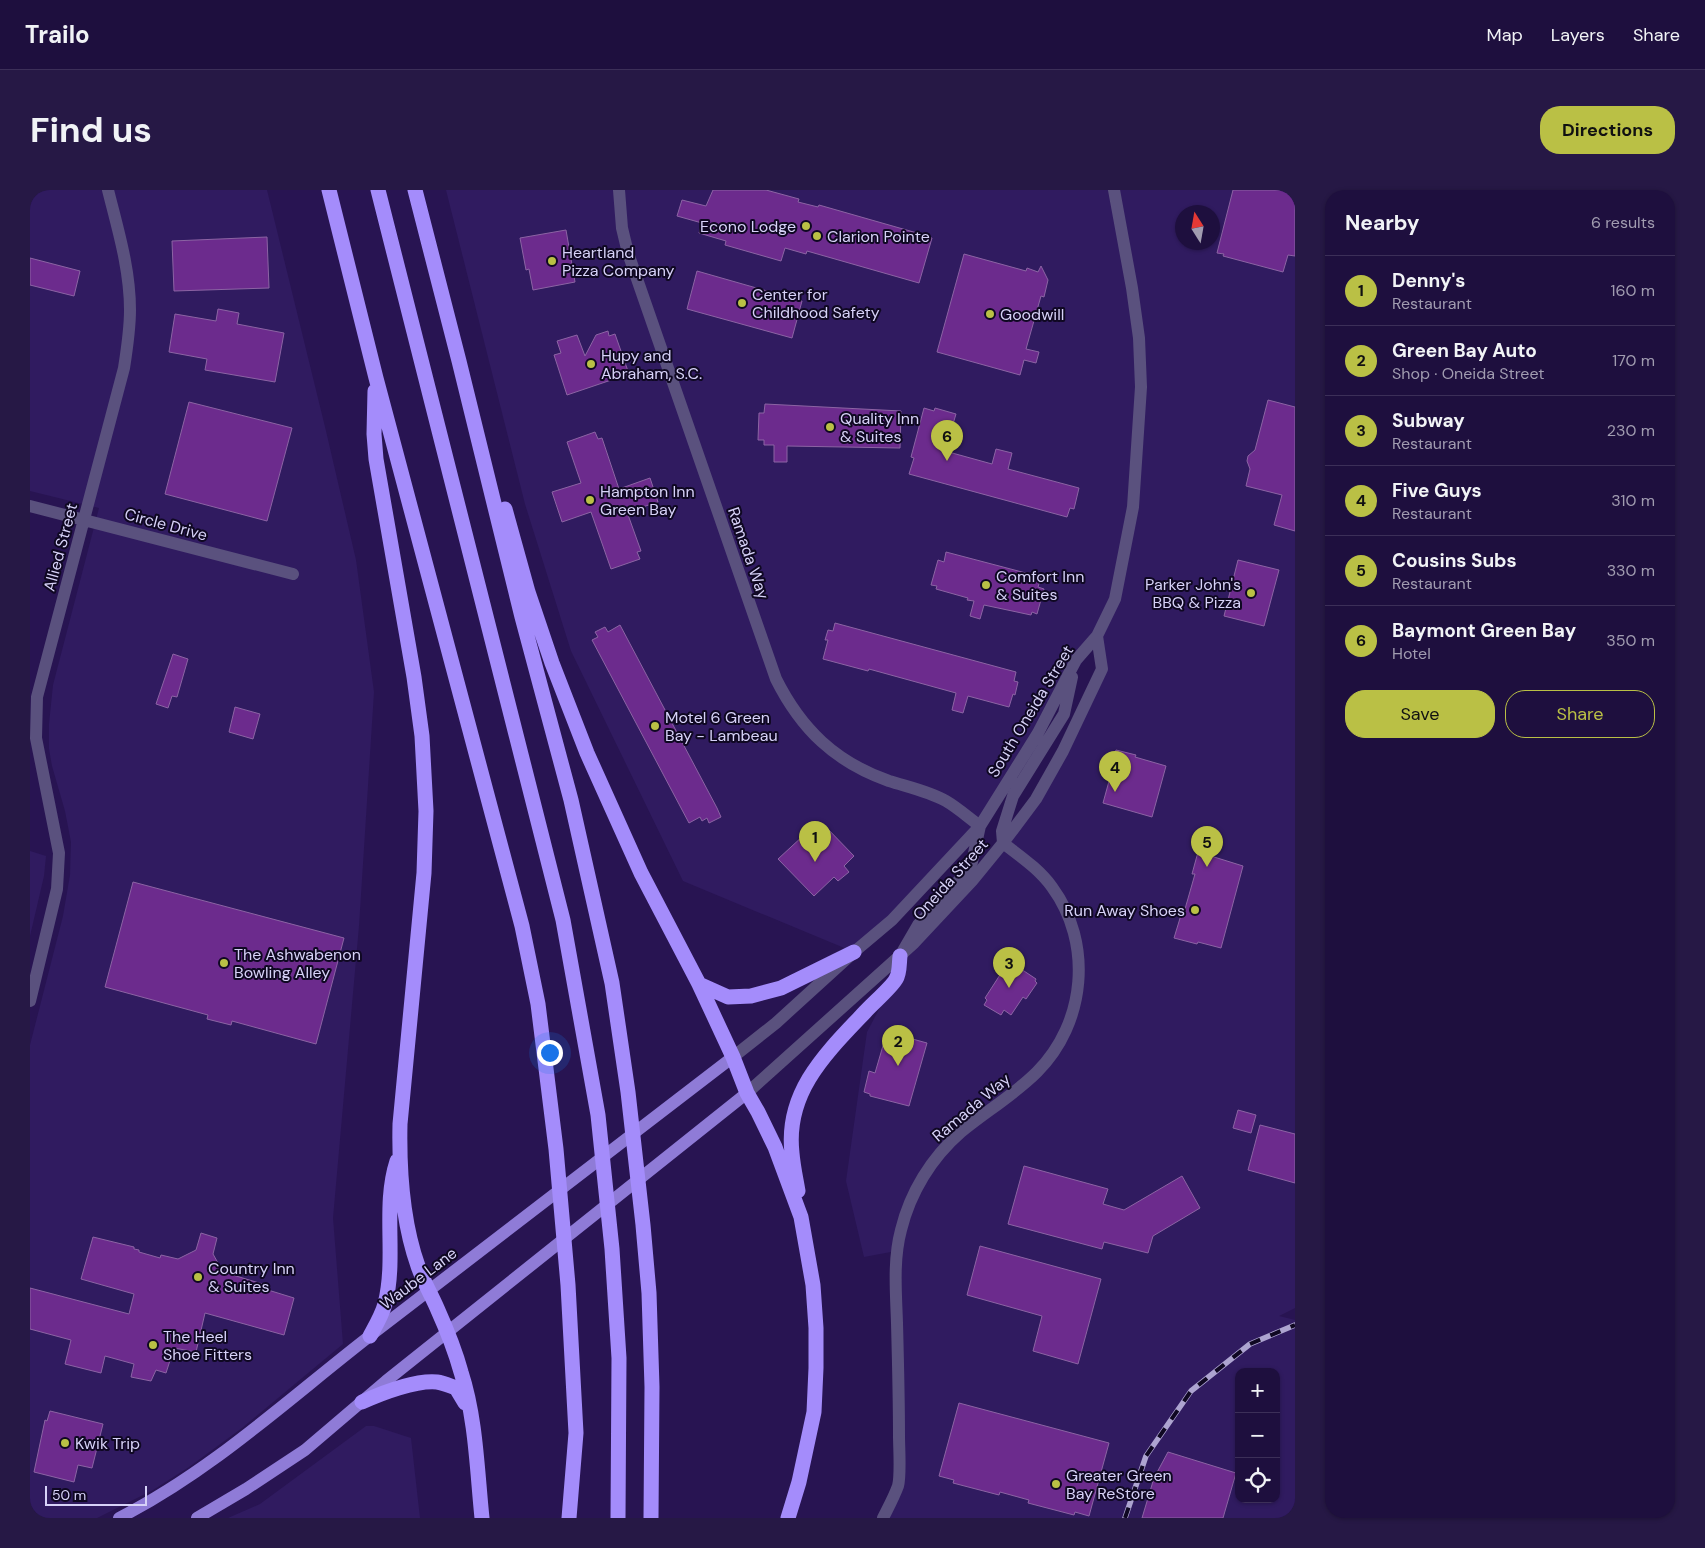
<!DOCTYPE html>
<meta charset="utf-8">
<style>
body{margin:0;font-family:"DM Sans",sans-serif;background:#261845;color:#f1f3f6}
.controls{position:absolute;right:15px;bottom:15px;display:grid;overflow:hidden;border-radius:10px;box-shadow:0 1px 4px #0004}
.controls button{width:45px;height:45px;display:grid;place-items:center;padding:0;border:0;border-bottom:1px solid #3c2f58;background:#1e0f3e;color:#f1f3f6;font:25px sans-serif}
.compass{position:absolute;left:1145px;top:15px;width:45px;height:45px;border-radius:50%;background:#1e0f3e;box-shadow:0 1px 4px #0004;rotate:349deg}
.scale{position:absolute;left:15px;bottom:12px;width:102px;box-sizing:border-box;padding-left:5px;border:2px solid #d7d2f8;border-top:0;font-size:14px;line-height:18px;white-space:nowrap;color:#d7d2f8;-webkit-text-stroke:4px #0f0822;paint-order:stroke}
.you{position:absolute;left:519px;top:862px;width:18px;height:18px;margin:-12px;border:4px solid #fff;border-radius:50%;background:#1a73e8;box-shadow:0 0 0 8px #1a73e833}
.badge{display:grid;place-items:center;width:32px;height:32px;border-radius:50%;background:#bac045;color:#111;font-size:16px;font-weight:700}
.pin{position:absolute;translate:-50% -41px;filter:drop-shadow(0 1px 2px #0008)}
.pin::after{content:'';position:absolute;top:26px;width:18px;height:15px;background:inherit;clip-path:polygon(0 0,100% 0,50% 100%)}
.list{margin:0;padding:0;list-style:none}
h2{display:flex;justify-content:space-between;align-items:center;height:65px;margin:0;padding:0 20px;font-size:21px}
h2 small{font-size:16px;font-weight:400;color:#a19cb0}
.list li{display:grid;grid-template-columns:32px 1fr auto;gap:15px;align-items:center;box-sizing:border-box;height:70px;padding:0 20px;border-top:1px solid #3c2f58}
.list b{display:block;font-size:19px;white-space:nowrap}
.list p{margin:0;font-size:16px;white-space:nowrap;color:#a19cb0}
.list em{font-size:16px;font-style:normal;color:#a19cb0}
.actions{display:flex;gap:10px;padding:15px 20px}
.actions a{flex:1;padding:11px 0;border:1px solid #bac045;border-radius:20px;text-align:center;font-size:18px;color:#bac045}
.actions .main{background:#bac045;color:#111}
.icon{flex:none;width:28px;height:28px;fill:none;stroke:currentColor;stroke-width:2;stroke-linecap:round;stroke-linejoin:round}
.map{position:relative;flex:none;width:1265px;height:1328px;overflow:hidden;border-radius:20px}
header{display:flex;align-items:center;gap:30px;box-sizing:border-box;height:70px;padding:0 25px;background:#1e0f3e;border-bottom:1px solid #3c2f58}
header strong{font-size:24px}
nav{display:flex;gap:28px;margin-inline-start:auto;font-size:18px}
.intro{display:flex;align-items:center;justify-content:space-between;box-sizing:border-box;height:120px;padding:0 30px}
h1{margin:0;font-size:35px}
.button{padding:12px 22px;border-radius:20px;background:#bac045;color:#111;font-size:18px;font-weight:700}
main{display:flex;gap:30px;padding:0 30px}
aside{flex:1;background:#1e0f3e;border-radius:20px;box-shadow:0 1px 4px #0004}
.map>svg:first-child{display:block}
.built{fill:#301b60;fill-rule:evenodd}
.building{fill:#6c2b8d;stroke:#8c64a4}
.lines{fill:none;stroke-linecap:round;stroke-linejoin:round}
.minor{stroke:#5a517e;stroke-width:12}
.major{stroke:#8f7bd7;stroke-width:12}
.highway{stroke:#a48cfb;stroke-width:15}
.rail-casing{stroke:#ada4d0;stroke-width:5.5}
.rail{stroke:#0f0822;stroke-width:4;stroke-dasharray:11;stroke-linecap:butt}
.poi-dot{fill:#bac045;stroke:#0f0822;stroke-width:2}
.labels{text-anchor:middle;stroke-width:4;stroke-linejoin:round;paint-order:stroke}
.poi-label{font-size:16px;fill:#d7d2f8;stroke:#0f0822;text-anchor:start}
.street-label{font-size:16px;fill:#d7d2f8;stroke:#0f0822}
</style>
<header>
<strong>Trailo</strong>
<nav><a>Map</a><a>Layers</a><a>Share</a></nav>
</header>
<div class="intro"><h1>Find us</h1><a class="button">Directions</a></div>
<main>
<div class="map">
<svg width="1265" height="1328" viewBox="0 0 1265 1328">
<rect width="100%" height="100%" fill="#281452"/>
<path class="built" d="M 0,0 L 237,0 L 296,241 L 326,370 L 344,502 L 329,736 L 303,1028 L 313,1154 L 212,1238 L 159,1277 L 123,1300 L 67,1328 L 0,1328 L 0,855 L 33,726 L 40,685 L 41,652 L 35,621 L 22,576 L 19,559 L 19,534 L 23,495 L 69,318 L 0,301 Z
M 416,0 L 1265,0 L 1265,1118 L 1249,1126 L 1265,1130 L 1265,1328 L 853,1328 L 869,1295 L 866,1061 L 834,1067 L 816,991 L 837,842 L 884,753 L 1006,609 L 1072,479 L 1068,447 L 950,636 L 824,762 L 653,691 L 541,461 L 495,314 ZM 1152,22 L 1182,22 L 1182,52 L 1152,52 ZM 1209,1182 L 1246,1182 L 1246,1309 L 1209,1309 Z
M 0,661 L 16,666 L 14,686 L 0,746 Z
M 336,1236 L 344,1236 L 381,1248 L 390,1328 L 198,1328 L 230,1314 Z"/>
<path class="building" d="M 683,0 L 736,0 L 769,9 L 768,12 L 788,17 L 789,15 L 887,43 L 887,44 L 902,48 L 889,93 L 777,61 L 776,64 L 755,58 L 751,71 L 695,55 L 696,51 L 669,43 L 672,33 L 647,26 L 652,10 L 676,16 Z
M 1203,0 L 1265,0 L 1265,66 L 1258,65 L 1253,82 L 1193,66 L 1194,64 L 1187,63 Z
M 536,40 L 545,92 L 503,100 L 499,79 L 496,80 L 490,48 Z
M 237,47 L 239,98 L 144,101 L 142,51 Z
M 934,64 L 996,81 L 997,78 L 1008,82 L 1011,76 L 1018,90 L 1014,107 L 1011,106 L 996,159 L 1009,162 L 1006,173 L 994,170 L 990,185 L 907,162 Z
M 0,68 L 50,81 L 44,106 L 0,95 Z
M 667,81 L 772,111 L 762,148 L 657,119 Z
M 188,119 L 209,123 L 207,134 L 254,143 L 245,192 L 175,180 L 177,169 L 139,162 L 145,124 L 186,131 Z
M 578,141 L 579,146 L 585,144 L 599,184 L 537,205 L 524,165 L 531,163 L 527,151 L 547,145 L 555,166 L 566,145 Z
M 1238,210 L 1265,217 L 1265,341 L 1244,335 L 1252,305 L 1216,296 L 1220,279 L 1217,271 L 1218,266 L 1225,260 Z
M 159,212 L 262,238 L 237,331 L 135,304 Z
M 735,214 L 871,221 L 870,258 L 757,256 L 757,272 L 744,272 L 744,255 L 734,255 L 734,250 L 728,250 L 729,223 L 734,223 Z
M 894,218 L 904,221 L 905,218 L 926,224 L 915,261 L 962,274 L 966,259 L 982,263 L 978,279 L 1049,298 L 1044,319 L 1040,318 L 1037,327 L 879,284 L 884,268 L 881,267 Z
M 565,242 L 568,249 L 572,248 L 589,299 L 620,288 L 628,312 L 597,322 L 611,361 L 607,362 L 610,369 L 581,379 L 561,322 L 532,332 L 522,302 L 551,293 L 537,252 Z
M 916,362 L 1011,387 L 1008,397 L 1014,399 L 1007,424 L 1002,422 L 1001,425 L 954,415 L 950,429 L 940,426 L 944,411 L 937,410 L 938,408 L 906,399 L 907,396 L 901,395 L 908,370 L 914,372 Z
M 1208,370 L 1249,380 L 1234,436 L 1194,426 Z
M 805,433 L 986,482 L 984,491 L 988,492 L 985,505 L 983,504 L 979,517 L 938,506 L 933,523 L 922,520 L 926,503 L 839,479 L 838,481 L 793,469 L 798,450 L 795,450 L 798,440 L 803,441 Z
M 590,435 L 687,618 L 691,627 L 679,633 L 677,628 L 672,631 L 670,627 L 659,633 L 562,450 L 568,447 L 565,442 L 575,437 L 578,442 Z
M 143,464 L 158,469 L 147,507 L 142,506 L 138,518 L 126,514 Z
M 205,517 L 230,524 L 223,549 L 199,542 Z
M 1086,560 L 1106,565 L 1105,567 L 1136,576 L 1122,627 L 1073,613 L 1084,573 L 1082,572 Z
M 794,635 L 824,666 L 814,676 L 819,682 L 808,691 L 804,687 L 784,706 L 748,669 L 774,645 L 778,649 Z
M 1168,662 L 1213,676 L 1191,758 L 1168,752 L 1167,754 L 1144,748 L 1151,725 L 1153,726 L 1165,684 L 1162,684 Z
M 103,692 L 314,748 L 286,854 L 202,831 L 201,835 L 177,829 L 178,825 L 75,797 Z
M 979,771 L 1006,789 L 1005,791 L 1007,793 L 996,809 L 993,807 L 981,825 L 974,820 L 971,825 L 954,815 L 957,810 L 955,808 Z
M 857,842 L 897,853 L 879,916 L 840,906 L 840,904 L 834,902 L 839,881 L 845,883 Z
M 1208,920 L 1226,925 L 1221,943 L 1203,938 Z
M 1230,935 L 1265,944 L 1265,993 L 1218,980 Z
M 994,976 L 1078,999 L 1073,1014 L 1094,1020 L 1152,986 L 1170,1018 L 1123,1046 L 1118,1063 L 1074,1052 L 1072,1059 L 978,1034 Z
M 171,1043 L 187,1048 L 183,1064 L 193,1082 L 239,1096 L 238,1100 L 264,1108 L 254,1145 L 175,1123 L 166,1162 L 144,1158 L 136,1183 L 126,1180 L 121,1191 L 101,1187 L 104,1174 L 75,1166 L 71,1183 L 35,1174 L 41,1150 L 0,1139 L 0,1098 L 99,1124 L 104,1104 L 51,1089 L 63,1047 L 104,1057 L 104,1059 L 109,1060 L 109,1062 L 130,1068 L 131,1065 L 148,1069 L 166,1060 Z
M 950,1056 L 1071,1089 L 1048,1174 L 1003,1161 L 1012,1126 L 937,1105 Z
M 929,1213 L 1079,1253 L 1059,1326 L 1045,1322 L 1044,1325 L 998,1313 L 999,1310 L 970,1302 L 969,1305 L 923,1293 L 924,1290 L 909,1286 Z
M 20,1221 L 73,1234 L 62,1278 L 48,1275 L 44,1292 L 4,1282 L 15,1230 L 17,1231 Z
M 1138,1262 L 1206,1283 L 1193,1328 L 1112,1328 L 1124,1288 Z"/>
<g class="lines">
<path class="minor" d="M 589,0 L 592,38 L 598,63 L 746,489 C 771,539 805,572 859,591 C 878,597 898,601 916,611 C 928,618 939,628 950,636 L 942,672 L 924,697 L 888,735 L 870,766
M 0,316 L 263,384
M 0,811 L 27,699 L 29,663 L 6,548 L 7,507 L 94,178 C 97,159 100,140 100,120 C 100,79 88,40 78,0
M 703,867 L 746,833 L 824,762 L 862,730 L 950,636 L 1008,543 L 1046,470 L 1067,446 L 1085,409 L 1103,317 L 1111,197 L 1109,148 L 1102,98 L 1084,0
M 717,903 L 884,753 L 942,691 L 973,653 L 1006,609 L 1033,561 L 1072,479 L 1067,446
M 853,1328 C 858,1318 864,1307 868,1296 C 871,1285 869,1258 869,1246 C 869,1208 868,1171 867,1133 C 866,1102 863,1070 871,1040 C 880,1003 901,968 931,942 C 955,922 984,905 1007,882 C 1056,833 1063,753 1022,697 C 1009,679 991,667 973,653 L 972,641 L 983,606 L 1034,524 L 1042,487"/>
<path class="major" d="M 89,1328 C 187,1278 267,1201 354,1135 C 470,1046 586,956 703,867
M 167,1328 L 216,1299 L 275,1260 L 356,1191 L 717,903"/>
<path class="highway" d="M 299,0 L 346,188 L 492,736 L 508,814 L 526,959 L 538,1095 L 546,1243 L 539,1328
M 348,0 L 533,730 L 568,925 L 582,1059 L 589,1168 L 588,1328
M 385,0 L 429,171 L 492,427 L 541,610 L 582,793 L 598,902 L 613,1035 L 619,1103 L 622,1197 L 621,1328
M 345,201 L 344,244 L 346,269 L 384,487 L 392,546 L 396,621 L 394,683 L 370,934 C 369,981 372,1031 388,1076 C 393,1091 401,1104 407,1118 C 416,1138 425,1160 431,1182 C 446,1228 447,1280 452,1328
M 475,319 L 498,402 L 522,473 L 557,563 L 611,683 L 669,794 L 703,867 L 717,903 L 728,922 L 745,957 L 771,1027 L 783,1095 L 786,1138 L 786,1178 L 784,1222 L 769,1292 L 758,1328
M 669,794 L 698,807 L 721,806 L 751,798 L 824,762
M 768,1001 C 766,989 763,976 762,963 C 755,902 796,863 835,822 C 842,814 862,797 866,789 C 870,783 869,773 870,766
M 340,1146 C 346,1135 352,1125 355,1114 C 367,1067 352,1017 367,971
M 332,1212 C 352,1203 386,1190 407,1192 C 414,1193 420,1196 426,1198 L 435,1213"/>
<defs>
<path id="rail" d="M 1095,1328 L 1116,1266 L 1161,1201 L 1220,1154 L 1265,1135"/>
</defs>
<use href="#rail" class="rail-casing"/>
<use href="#rail" class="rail"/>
</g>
<g class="poi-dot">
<circle cx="776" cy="36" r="5"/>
<circle cx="787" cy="46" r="5"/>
<circle cx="522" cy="71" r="5"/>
<circle cx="712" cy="113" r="5"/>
<circle cx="960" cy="124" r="5"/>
<circle cx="561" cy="174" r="5"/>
<circle cx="800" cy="237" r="5"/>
<circle cx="560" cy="310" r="5"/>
<circle cx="956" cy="395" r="5"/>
<circle cx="1221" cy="403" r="5"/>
<circle cx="625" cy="536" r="5"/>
<circle cx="1165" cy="720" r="5"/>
<circle cx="194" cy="773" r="5"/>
<circle cx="168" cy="1087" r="5"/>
<circle cx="123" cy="1155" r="5"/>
<circle cx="35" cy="1253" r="5"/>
<circle cx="1026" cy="1294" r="5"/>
</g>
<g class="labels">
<g class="poi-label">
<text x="766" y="42" text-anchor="end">Econo Lodge</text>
<text x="797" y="52">Clarion Pointe</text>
<text x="532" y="68">Heartland<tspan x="532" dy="18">Pizza Company</tspan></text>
<text x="722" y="110">Center for<tspan x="722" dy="18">Childhood Safety</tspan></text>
<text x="970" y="130">Goodwill</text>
<text x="571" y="171">Hupy and<tspan x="571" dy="18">Abraham, S.C.</tspan></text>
<text x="810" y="234">Quality Inn<tspan x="810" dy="18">&amp; Suites</tspan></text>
<text x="570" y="307">Hampton Inn<tspan x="570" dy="18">Green Bay</tspan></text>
<text x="966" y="392">Comfort Inn<tspan x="966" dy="18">&amp; Suites</tspan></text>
<text x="1211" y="400" text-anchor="end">Parker John's<tspan x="1211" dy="18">BBQ &amp; Pizza</tspan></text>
<text x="635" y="533">Motel 6 Green<tspan x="635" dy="18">Bay - Lambeau</tspan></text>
<text x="1155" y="726" text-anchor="end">Run Away Shoes</text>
<text x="204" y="770">The Ashwabenon<tspan x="204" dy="18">Bowling Alley</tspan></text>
<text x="178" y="1084">Country Inn<tspan x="178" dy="18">&amp; Suites</tspan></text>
<text x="133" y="1152">The Heel<tspan x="133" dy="18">Shoe Fitters</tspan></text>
<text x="45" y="1259">Kwik Trip</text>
<text x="1036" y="1291">Greater Green<tspan x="1036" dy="18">Bay ReStore</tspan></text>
</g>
<g class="street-label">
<text transform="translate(136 334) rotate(15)" y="6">Circle Drive</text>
<text transform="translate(30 357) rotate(-75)" y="6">Allied Street</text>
<text transform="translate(719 363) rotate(71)" y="6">Ramada Way</text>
<text transform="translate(1000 521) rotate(-59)" y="6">South Oneida Street</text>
<text transform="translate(920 689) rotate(-48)" y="6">Oneida Street</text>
<text transform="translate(941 917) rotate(-40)" y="6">Ramada Way</text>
<text transform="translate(388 1088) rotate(-37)" y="6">Waube Lane</text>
</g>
</g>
</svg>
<div class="controls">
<button>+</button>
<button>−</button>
<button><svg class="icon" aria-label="locate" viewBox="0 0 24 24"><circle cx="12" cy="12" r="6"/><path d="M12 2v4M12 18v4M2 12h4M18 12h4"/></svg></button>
</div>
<svg class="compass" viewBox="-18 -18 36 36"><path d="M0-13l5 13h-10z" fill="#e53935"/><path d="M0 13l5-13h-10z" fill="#a19cb0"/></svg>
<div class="scale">50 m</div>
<div class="you"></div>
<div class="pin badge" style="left:785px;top:672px">1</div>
<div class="pin badge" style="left:868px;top:876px">2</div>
<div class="pin badge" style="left:979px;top:798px">3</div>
<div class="pin badge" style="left:1085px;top:602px">4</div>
<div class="pin badge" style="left:1177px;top:677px">5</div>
<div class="pin badge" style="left:917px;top:271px">6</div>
</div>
<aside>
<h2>Nearby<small>6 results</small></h2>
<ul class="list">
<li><span class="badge">1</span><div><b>Denny's</b><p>Restaurant</p></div><em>160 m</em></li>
<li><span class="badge">2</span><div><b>Green Bay Auto</b><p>Shop · Oneida Street</p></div><em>170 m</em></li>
<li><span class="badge">3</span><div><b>Subway</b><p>Restaurant</p></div><em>230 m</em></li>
<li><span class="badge">4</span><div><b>Five Guys</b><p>Restaurant</p></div><em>310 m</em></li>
<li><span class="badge">5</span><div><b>Cousins Subs</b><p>Restaurant</p></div><em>330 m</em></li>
<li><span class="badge">6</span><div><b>Baymont Green Bay</b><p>Hotel</p></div><em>350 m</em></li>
</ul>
<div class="actions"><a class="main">Save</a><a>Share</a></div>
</aside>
</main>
